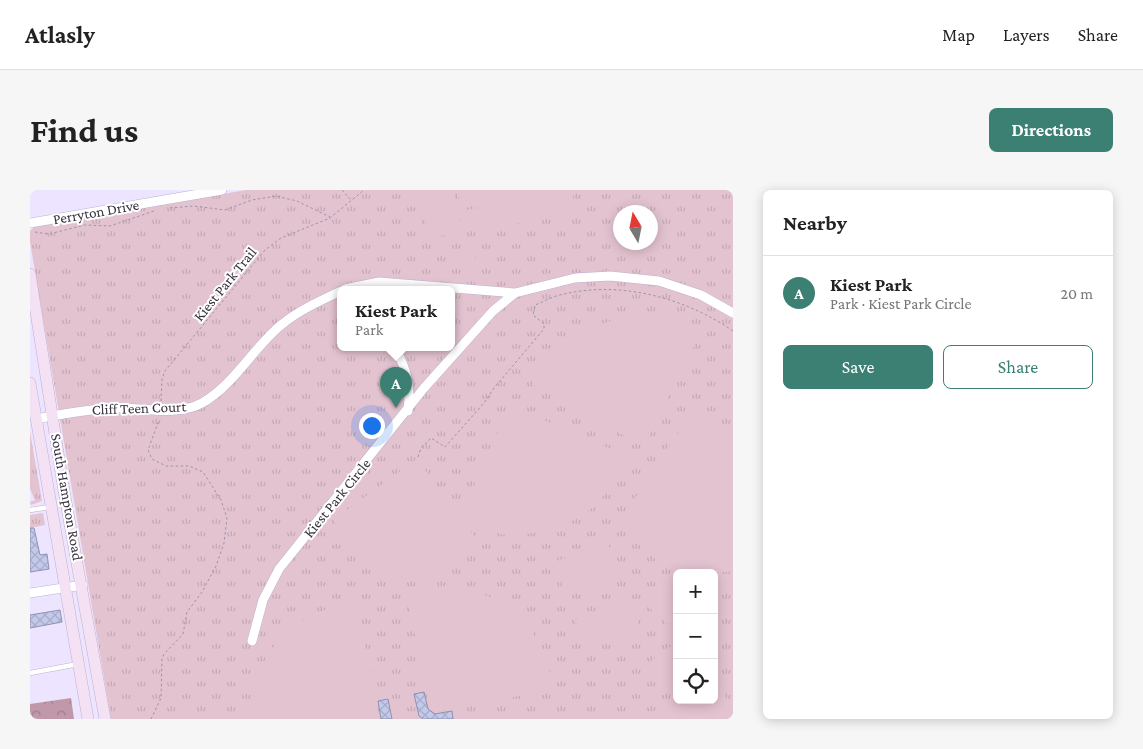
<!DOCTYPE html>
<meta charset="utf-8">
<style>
body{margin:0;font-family:"Crimson Pro",serif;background:#f6f6f6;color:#222}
.controls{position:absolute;right:15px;bottom:15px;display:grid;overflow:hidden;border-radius:8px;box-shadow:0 2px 12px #0003}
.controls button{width:45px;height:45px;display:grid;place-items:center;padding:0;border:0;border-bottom:1px solid #e0e0e0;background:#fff;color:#222;font:25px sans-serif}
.compass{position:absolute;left:583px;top:15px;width:45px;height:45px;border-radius:50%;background:#fff;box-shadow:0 2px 12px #0003;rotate:350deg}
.you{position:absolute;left:341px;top:235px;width:18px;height:18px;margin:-12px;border:4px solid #fff;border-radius:50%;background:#1a73e8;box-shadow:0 0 0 8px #1a73e833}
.badge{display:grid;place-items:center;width:32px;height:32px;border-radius:50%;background:#3c8074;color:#fff;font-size:16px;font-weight:700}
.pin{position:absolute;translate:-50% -41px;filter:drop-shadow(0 1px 2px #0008)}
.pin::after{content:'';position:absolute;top:26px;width:18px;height:15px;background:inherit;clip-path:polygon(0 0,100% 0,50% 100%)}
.popup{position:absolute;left:307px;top:96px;width:118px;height:65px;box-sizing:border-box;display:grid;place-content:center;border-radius:8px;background:#fff;filter:drop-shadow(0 1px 4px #0005);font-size:16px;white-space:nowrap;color:#767676}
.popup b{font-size:19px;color:#222}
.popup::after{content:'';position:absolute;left:50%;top:100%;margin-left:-10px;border:10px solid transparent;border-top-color:#fff}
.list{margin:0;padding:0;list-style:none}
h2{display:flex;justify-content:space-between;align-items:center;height:65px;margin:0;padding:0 20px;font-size:21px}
h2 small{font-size:16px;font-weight:400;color:#767676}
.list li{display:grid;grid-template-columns:32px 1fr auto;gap:15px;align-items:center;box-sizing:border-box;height:75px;padding:0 20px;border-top:1px solid #e0e0e0}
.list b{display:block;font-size:19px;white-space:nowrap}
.list p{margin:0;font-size:16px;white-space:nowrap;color:#767676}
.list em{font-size:16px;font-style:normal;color:#767676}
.actions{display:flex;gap:10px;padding:15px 20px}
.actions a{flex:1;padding:11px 0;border:1px solid #3c8074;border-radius:8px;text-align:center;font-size:18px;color:#3c8074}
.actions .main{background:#3c8074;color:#fff}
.icon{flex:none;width:28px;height:28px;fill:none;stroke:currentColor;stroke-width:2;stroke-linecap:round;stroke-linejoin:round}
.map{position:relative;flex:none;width:703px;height:529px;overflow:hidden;border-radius:8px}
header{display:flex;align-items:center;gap:30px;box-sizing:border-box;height:70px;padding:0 25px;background:#fff;border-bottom:1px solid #e0e0e0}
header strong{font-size:24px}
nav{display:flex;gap:28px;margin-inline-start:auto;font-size:18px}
.intro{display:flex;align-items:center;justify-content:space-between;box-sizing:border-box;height:120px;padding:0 30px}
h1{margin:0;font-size:35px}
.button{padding:12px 22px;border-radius:8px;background:#3c8074;color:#fff;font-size:18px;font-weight:700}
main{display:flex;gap:30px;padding:0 30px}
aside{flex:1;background:#fff;border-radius:8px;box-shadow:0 2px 12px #0003}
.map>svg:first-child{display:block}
.grass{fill:url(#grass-tufts);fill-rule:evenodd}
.forest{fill:url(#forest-crowns)}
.pitch{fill:#e4c3d1}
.building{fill:url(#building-cross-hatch);stroke:#8d92b2}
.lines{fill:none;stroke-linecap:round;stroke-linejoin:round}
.service-casing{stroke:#bdb1d1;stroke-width:5.5}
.minor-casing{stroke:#bdb1d1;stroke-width:10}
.secondary-casing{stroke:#bdb1d1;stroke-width:12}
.path{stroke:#9a93a8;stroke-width:1;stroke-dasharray:2.5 2.5;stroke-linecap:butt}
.service{stroke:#fff;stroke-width:4.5}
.minor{stroke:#fff;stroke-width:9}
.secondary{stroke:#f4e1f4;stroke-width:11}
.labels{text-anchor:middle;stroke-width:4;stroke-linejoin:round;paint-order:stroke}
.street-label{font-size:15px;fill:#36323f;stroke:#fff}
</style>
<header>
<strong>Atlasly</strong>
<nav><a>Map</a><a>Layers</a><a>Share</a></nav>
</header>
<div class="intro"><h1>Find us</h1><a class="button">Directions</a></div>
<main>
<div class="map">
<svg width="703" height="529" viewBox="0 0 703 529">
<defs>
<pattern id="grass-tufts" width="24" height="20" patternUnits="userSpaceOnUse" patternTransform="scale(1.25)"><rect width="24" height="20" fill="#e4c3d1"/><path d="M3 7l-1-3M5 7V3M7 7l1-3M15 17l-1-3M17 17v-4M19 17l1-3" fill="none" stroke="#c4a8b4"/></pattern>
<pattern id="forest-crowns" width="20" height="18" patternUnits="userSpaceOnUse" patternTransform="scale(1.25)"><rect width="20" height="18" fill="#c197aa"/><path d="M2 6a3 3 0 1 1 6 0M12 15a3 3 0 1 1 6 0" fill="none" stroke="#9e7c8c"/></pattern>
<pattern id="building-cross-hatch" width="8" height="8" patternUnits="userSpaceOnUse" patternTransform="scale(1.25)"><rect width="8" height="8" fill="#c3c9ea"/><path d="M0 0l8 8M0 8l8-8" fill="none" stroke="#a8adca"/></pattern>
</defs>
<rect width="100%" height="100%" fill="#ede4ff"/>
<path class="grass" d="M 216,0 L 703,0 L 703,529 L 81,529 L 0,52 L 0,41 L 4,37 ZM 590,22 L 620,22 L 620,52 L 590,52 ZM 311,99 L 421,99 L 421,157 L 311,157 ZM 647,383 L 684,383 L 684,510 L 647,510 Z
M 0,242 L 12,311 L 1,315 L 0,312 L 5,310 L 0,299 Z
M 13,323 L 15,335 L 0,338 L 0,325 Z"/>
<path class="forest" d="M 41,508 L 44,529 L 0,529 L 0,514 Z"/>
<path class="pitch" d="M 412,0 L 424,0 L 427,19 L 394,25 L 390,4 Z
M 428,0 L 542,0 L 546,24 L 435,42 L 431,21 L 464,15 L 464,13 L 431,18 Z
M 428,21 L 432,42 L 398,48 L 395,27 Z
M 429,60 L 452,72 L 447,82 L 424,69 Z
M 599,125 L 637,128 L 670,144 L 618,248 L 604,251 L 503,195 L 519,167 L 547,142 Z
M 486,218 L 597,266 C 590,283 576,304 563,317 C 542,337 498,348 470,344 C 459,342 447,337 437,333 L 432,322 L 478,221 Z
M 661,223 L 703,250 L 703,381 C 646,389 624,377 590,331 Z
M 387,269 L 451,355 L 409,386 L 377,390 L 355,386 L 336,375 L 303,330 Z
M 578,353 L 590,388 L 536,406 L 524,372 Z
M 630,394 L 647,409 L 647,426 L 638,435 L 613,412 Z
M 423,396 C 441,401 461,405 477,416 C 503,433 519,470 524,499 L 406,522 L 399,516 L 376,401 Z
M 600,410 L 611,442 L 556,461 L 545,430 Z
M 326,411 L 349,526 L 347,529 L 222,529 C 219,464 264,422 326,411 Z
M 684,426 L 698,444 L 684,455 Z
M 647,451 L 647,482 L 636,490 L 621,471 Z
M 684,493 L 703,516 L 703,529 L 614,529 L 647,503 L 647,510 L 684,510 Z"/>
<path class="building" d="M 0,338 L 4,338 L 10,365 L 17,364 L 19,379 L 0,382 Z
M 30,420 L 32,432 L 0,438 L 0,425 Z
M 394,502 L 398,519 L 405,524 L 422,521 L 423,529 L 393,529 L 389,526 L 384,504 Z
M 358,509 L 362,529 L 351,529 L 348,511 Z"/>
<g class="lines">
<defs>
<path id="service" d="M 0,320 L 20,317
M 0,483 L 48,474"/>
<path id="minor" d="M 0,33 L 192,0
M 315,99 L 349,92 L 485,103
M 365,157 C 377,181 381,194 378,221
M 6,229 C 32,224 58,219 85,218 C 113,217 146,227 172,213 C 204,195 223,158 251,135 C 269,120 290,111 311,101
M 0,403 L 53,395
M 222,451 L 233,410 L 249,379 L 394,198 L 463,121 L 485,103 L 545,88 L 580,86 L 629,91 L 671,105 L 703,123"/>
<path id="secondary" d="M 0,84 L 34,301 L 75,529
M 0,193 L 58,529"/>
</defs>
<use href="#service" class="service-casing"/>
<use href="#minor" class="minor-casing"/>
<use href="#secondary" class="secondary-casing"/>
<path class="path" d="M 312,0 L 321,10
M 140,18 L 164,16 L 195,20 L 222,10 L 246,6 L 267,11 L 300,27
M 5,42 L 19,44 L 55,35 L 80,36 L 124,21
M 131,211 L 132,189 L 135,181 L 235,60 L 251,48 L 300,28 L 334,0
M 388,267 L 391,258 L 401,248 L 415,257 L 454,213 L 464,198 L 514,139 L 514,134 L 503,125 L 505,115 C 513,112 521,107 530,105 C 588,90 654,107 703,141
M 121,529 L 131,508 L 132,469 L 134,464 L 153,444 L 157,422 L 172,402 L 186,376 L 194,353 L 197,328 L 191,310 L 173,282 L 159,276 L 136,276 L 122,269 L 118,260 L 129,230"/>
<use href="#service" class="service"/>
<use href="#minor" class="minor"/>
<use href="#secondary" class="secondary"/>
</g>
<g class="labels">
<g class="street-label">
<text transform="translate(66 22) rotate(-10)" y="5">Perryton Drive</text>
<text transform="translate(195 94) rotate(-51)" y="5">Kiest Park Trail</text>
<text transform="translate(109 218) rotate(-2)" y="5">Cliff Teen Court</text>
<text transform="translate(37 307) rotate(80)" y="5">South Hampton Road</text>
<text transform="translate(307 308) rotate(-51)" y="5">Kiest Park Circle</text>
</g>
</g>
</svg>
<div class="controls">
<button>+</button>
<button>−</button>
<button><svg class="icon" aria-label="locate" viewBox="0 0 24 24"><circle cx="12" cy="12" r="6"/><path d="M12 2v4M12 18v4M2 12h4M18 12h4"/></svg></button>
</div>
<svg class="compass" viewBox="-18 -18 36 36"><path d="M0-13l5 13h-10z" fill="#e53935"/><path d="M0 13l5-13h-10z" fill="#767676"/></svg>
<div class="you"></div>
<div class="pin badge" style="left:366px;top:218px">A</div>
<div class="popup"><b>Kiest Park</b>Park</div>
</div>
<aside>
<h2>Nearby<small></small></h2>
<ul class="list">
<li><span class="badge">A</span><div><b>Kiest Park</b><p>Park · Kiest Park Circle</p></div><em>20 m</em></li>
</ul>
<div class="actions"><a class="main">Save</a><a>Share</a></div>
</aside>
</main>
